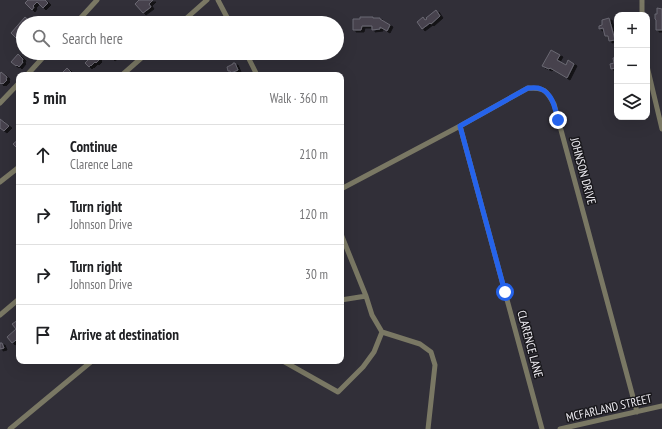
<!DOCTYPE html>
<meta charset="utf-8">
<style>
body{margin:0;font-family:"PT Sans Narrow",sans-serif;background:#f6f6f6;color:#202124}
.controls{position:absolute;right:12px;top:12px;display:grid;overflow:hidden;border-radius:8px;box-shadow:0 4px 16px #0002}
.controls button{width:36px;height:36px;display:grid;place-items:center;padding:0;border:0;border-bottom:1px solid #e0e0e0;background:#fff;color:#202124;font:20px sans-serif}
.stop{position:absolute;width:12px;height:12px;margin:-9px;border:3px solid #2563eb;border-radius:50%;background:#fff}
.stop.end{background:#2563eb;border-color:#fff;box-shadow:0 1px 4px #0008}
.list{margin:0;padding:0;list-style:none}
h2{display:flex;justify-content:space-between;align-items:center;height:52px;margin:0;padding:0 16px;font-size:17px}
h2 small{font-size:13px;font-weight:400;color:#757577}
.list li{display:grid;grid-template-columns:26px 1fr auto;gap:12px;align-items:center;box-sizing:border-box;height:60px;padding:0 16px;border-top:1px solid #e0e0e0}
.list b{display:block;font-size:15px;white-space:nowrap}
.list p{margin:0;font-size:13px;white-space:nowrap;color:#757577}
.list em{font-size:13px;font-style:normal;color:#757577}
.icon{flex:none;width:22px;height:22px;fill:none;stroke:currentColor;stroke-width:2;stroke-linecap:round;stroke-linejoin:round}
.map{position:relative;flex:none;width:662px;height:429px;overflow:hidden}
.search{position:absolute;background:#fff;box-shadow:0 4px 16px #0002;left:16px;top:16px;width:328px;height:44px;display:flex;align-items:center;gap:10px;box-sizing:border-box;padding:0 14px;border-radius:22px;color:#757577;font-size:15px}
.panel{position:absolute;background:#fff;box-shadow:0 4px 16px #0002;left:16px;top:72px;width:328px;height:292px;border-radius:8px}
.map>svg:first-child{display:block}
.building{fill:#46434e;stroke:#6a6872;filter:url(#shadow)}
.lines{fill:none;stroke-linecap:round;stroke-linejoin:round}
.street{stroke:#7a7864;stroke-width:5}
.route{stroke:#2563eb;stroke-width:5}
.labels{text-anchor:middle;stroke-width:3;stroke-linejoin:round;paint-order:stroke}
.street-label{font-size:12px;fill:#efedf3;stroke:#19181c}
</style>
<div class="map">
<svg width="662" height="429" viewBox="0 0 662 429">
<defs>
<filter id="shadow"><feDropShadow dx="3" dy="2" stdDeviation="0" flood-color="#0009"/></filter>
</defs>
<rect width="100%" height="100%" fill="#312f38"/>
<path class="building" d="M 28,0 L 45,0 L 48,3 L 43,8 L 37,2 L 33,6 L 34,7 L 32,10 L 25,3 Z
M 139,0 L 153,0 L 149,4 L 151,7 L 143,13 L 135,4 Z
M 657,8 L 662,9 L 662,30 L 656,30 L 656,20 L 655,19 L 655,14 L 657,14 Z
M 436,10 L 440,16 L 431,24 L 430,23 L 422,29 L 417,22 L 423,17 L 425,20 L 427,19 L 426,18 Z
M 25,17 L 32,23 L 23,23 L 23,30 L 16,38 L 11,33 Z
M 120,17 L 121,19 L 123,17 L 127,21 L 125,23 L 113,23 Z
M 208,17 L 212,23 L 201,23 L 205,21 L 204,19 Z
M 360,17 L 373,17 L 373,18 L 380,18 L 380,19 L 390,25 L 387,31 L 380,27 L 380,29 L 372,30 L 372,26 L 362,26 L 361,30 L 353,30 L 353,19 L 360,19 Z
M 609,18 L 615,40 L 609,41 L 608,36 L 605,36 L 603,28 L 599,29 L 599,26 L 602,25 L 602,20 Z
M 551,50 L 560,55 L 557,60 L 566,65 L 568,60 L 574,64 L 567,78 L 550,68 L 549,69 L 542,66 Z
M 93,53 L 104,53 L 98,59 L 99,60 L 96,63 L 95,62 L 91,66 L 91,65 L 89,67 L 85,63 L 91,57 L 90,56 Z
M 107,53 L 115,53 L 117,55 L 112,59 L 107,54 Z
M 18,54 L 23,59 L 22,61 L 23,62 L 19,67 L 17,65 L 16,66 L 11,62 Z
M 617,57 L 617,73 L 616,73 L 615,68 L 611,69 L 610,64 L 614,63 L 613,58 Z
M 233,63 L 235,63 L 238,70 L 231,73 L 230,71 L 228,71 L 227,67 L 233,64 Z
M 67,68 L 74,75 L 60,75 Z
M 1,72 L 7,77 L 6,79 L 7,80 L 3,84 L 2,83 L 1,84 L 0,83 L 0,74 Z
M 0,119 L 9,126 L 4,131 L 0,128 Z
M 19,139 L 19,150 L 13,144 Z
M 18,320 L 19,322 L 19,338 L 12,343 L 7,337 L 16,329 L 12,324 Z
M 0,343 L 2,343 L 4,348 L 0,349 Z"/>
<g class="lines">
<path class="street" d="M 218,0 L 230,23
M 642,15 L 642,0
M 76,23 L 97,0
M 181,23 L 207,0
M 246,53 L 257,75
M 647,66 L 662,129
M 27,75 L 47,53
M 122,75 L 147,53
M 0,103 L 19,83
M 460,126 L 542,429
M 0,182 L 19,167
M 341,189 L 460,126 L 528,88 C 545,88 546,90 554,104 L 637,412
M 341,234 L 366,296 L 372,315 L 382,332
M 341,300 L 366,296
M 0,315 L 19,299
M 382,332 L 420,344 L 431,352 L 435,365 L 428,429
M 283,361 L 338,392 L 363,367 L 374,352 L 382,332
M 10,429 L 92,361
M 560,429 L 662,406"/>
</g>
<g class="lines">
<path class="route" d="M 505,292 L 460,126 L 528,88 C 532,88 537,87 541,89 C 553,94 555,109 558,120"/>
</g>
<g class="labels">
<g class="street-label">
<text transform="translate(583 171) rotate(75)" y="4">JOHNSON DRIVE</text>
<text transform="translate(530 344) rotate(75)" y="4">CLARENCE LANE</text>
<text transform="translate(609 408) rotate(-13)" y="4">MCFARLAND STREET</text>
</g>
</g>
</svg>
<div class="controls">
<button>+</button>
<button>−</button>
<button><svg class="icon" aria-label="layers" viewBox="0 0 24 24"><path d="M12 4l9 5-9 5-9-5zM3 14l9 5 9-5"/></svg></button>
</div>
<div class="stop" style="left:505px;top:292px"></div>
<div class="stop end" style="left:558px;top:120px"></div>
<div class="search"><svg class="icon" aria-label="search" viewBox="0 0 24 24"><circle cx="10" cy="10" r="6"/><path d="M15 15l6 6"/></svg>Search here</div>
<section class="panel">
<h2>5 min<small>Walk · 360 m</small></h2>
<ul class="list">
<li><svg class="icon" aria-label="ahead" viewBox="0 0 24 24"><path d="M12 20V5M6 11l6-6 6 6"/></svg><div><b>Continue</b><p>Clarence Lane</p></div><em>210 m</em></li>
<li><svg class="icon" aria-label="right" viewBox="0 0 24 24"><path d="M7 20v-9h11M14 6l5 5-5 5"/></svg><div><b>Turn right</b><p>Johnson Drive</p></div><em>120 m</em></li>
<li><svg class="icon" aria-label="right" viewBox="0 0 24 24"><path d="M7 20v-9h11M14 6l5 5-5 5"/></svg><div><b>Turn right</b><p>Johnson Drive</p></div><em>30 m</em></li>
<li><svg class="icon" aria-label="arrive" viewBox="0 0 24 24"><path d="M6 21V4h12l-3 4 3 4H6"/></svg><div><b>Arrive at destination</b></div></li>
</ul>
</section>
</div>
